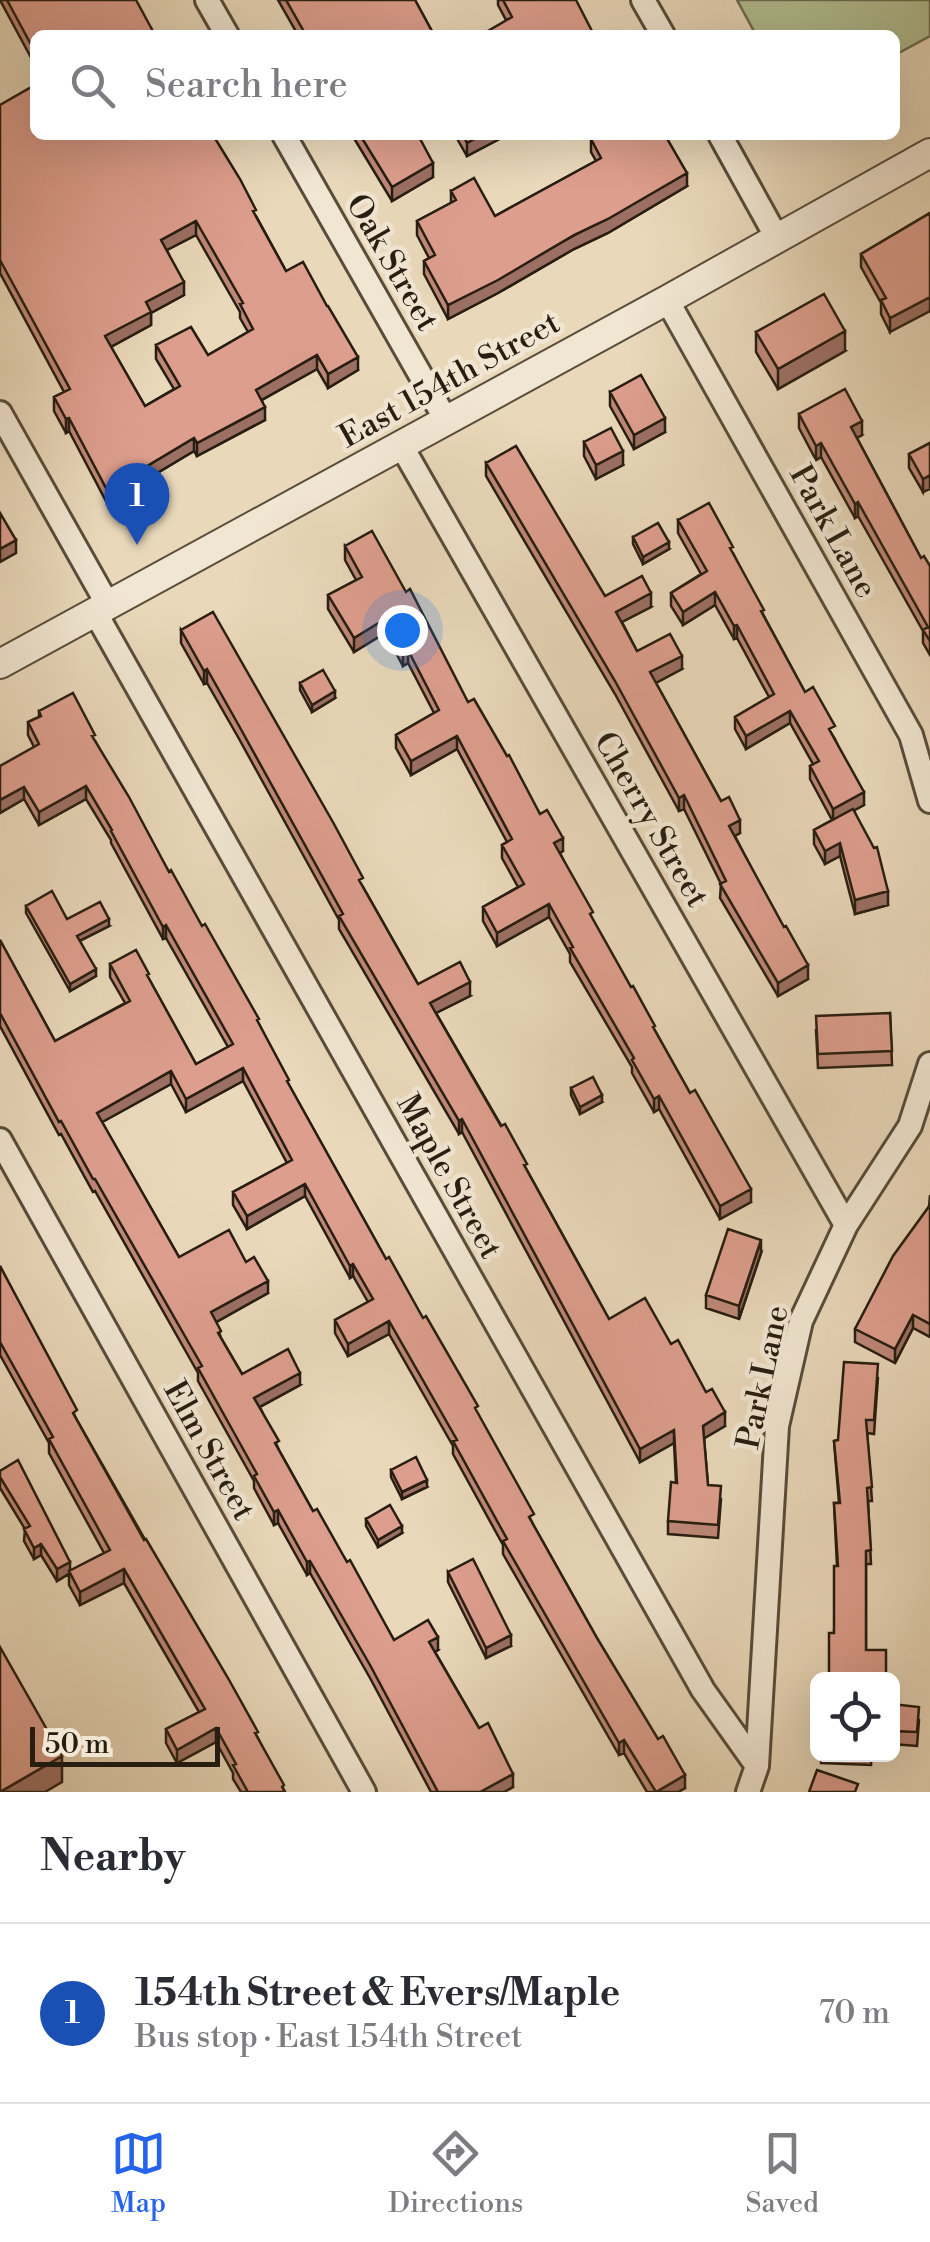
<!DOCTYPE html>
<meta charset="utf-8">
<style>
body{margin:0;font-family:"Libre Bodoni",serif;background:#f7f7f7;color:#2b2b33}
.controls{position:absolute;right:30px;bottom:30px;display:grid;overflow:hidden;border-radius:15px;box-shadow:0 10px 40px #0002}
.controls button{width:90px;height:90px;display:grid;place-items:center;padding:0;border:0;border-bottom:2px solid #e1e1e2;background:#fff;color:#2b2b33;font:50px sans-serif}
.scale{position:absolute;left:30px;bottom:25px;width:190px;box-sizing:border-box;padding-left:10px;border:5px solid #271d10;border-top:0;font-size:28px;line-height:35px;white-space:nowrap;color:#271d10;-webkit-text-stroke:8px #f1e6d2;paint-order:stroke}
.you{position:absolute;left:402px;top:630px;width:35px;height:35px;margin:-25px;border:8px solid #fff;border-radius:50%;background:#1a73e8;box-shadow:0 0 0 15px #1a73e833}
.badge{display:grid;place-items:center;width:65px;height:65px;border-radius:50%;background:#2563eb;color:#fff;font-size:32px;font-weight:700}
.pin{position:absolute;translate:-50% -82px;filter:drop-shadow(0 2px 5px #0008)}
.pin::after{content:'';position:absolute;top:52px;width:35px;height:30px;background:inherit;clip-path:polygon(0 0,100% 0,50% 100%)}
.list{margin:0;padding:0;list-style:none}
h2{display:flex;justify-content:space-between;align-items:center;height:130px;margin:0;padding:0 40px;font-size:42px}
h2 small{font-size:32px;font-weight:400;color:#7c7c81}
.list li{display:grid;grid-template-columns:65px 1fr auto;gap:30px;align-items:center;box-sizing:border-box;height:180px;padding:0 40px;border-top:2px solid #e1e1e2}
.list b{display:block;font-size:38px;white-space:nowrap}
.list p{margin:0;font-size:32px;white-space:nowrap;color:#7c7c81}
.list em{font-size:32px;font-style:normal;color:#7c7c81}
.icon{flex:none;width:55px;height:55px;fill:none;stroke:currentColor;stroke-width:2;stroke-linecap:round;stroke-linejoin:round}
.map{position:relative;flex:none;width:930px;height:1792px;overflow:hidden}
.search{position:absolute;background:#fff;box-shadow:0 10px 40px #0002;left:30px;right:30px;top:30px;height:110px;display:flex;align-items:center;gap:25px;box-sizing:border-box;padding:0 35px;border-radius:15px;color:#7c7c81;font-size:38px}
.sheet{height:310px;background:#fff}
nav{display:flex;justify-content:space-around;align-items:center;box-sizing:border-box;height:140px;border-top:2px solid #e1e1e2;background:#fff;font-size:28px;color:#7c7c81}
nav a{display:grid;justify-items:center;gap:5px}
nav .on{color:#2563eb}
.map>svg:first-child{display:block}
.green{fill:#b2bf93;stroke:#6c6e52;stroke-width:2.5}
.lines{fill:none;stroke-linecap:round;stroke-linejoin:round}
.minor-casing{stroke:#584c3a;stroke-width:28}
.tertiary-casing{stroke:#584c3a;stroke-width:32}
.minor{stroke:#f1e6d2;stroke-width:22}
.tertiary{stroke:#f1e6d2;stroke-width:28}
.wall{fill:#be8879;stroke:#271d10;stroke-width:2.5;fill-rule:evenodd}
.shaded-wall{fill:#9b6f63;stroke:#271d10;stroke-width:2.5}
.building{fill:#dd9e8d;stroke:#271d10;stroke-width:2.5;fill-rule:evenodd}
.labels{text-anchor:middle;stroke-width:9;stroke-linejoin:round;paint-order:stroke}
.street-label{font-size:32px;fill:#271d10;stroke:#f1e6d2}
</style>
<div class="map">
<svg width="930" height="1792" viewBox="0 0 930 1792">
<rect width="100%" height="100%" fill="#e9d8ba"/>
<filter id="stains"><feTurbulence type="fractalNoise" baseFrequency=".002" numOctaves="4"/><feColorMatrix values="0 0 0 0 .2 0 0 0 0 .09 0 0 0 0 .02 0 0 0 .5 -.17"/></filter>
<radialGradient id="worn" r=".72"><stop offset=".6" stop-color="#630" stop-opacity="0"/><stop offset="1" stop-color="#630" stop-opacity=".3"/></radialGradient>
<path class="green" d="M 737,0 L 930,0 L 930,36 L 895,55 L 895,35 L 756,35 Z"/>
<g class="lines">
<defs>
<path id="minor" d="M 207,0 L 227,35
M 643,0 L 663,35
M 284,135 L 446,420
M 720,135 L 777,238
M 667,300 L 911,735 L 930,801
M 0,413 L 108,605
M 401,445 L 846,1225
M 95,612 L 703,1690 L 757,1766
M 0,1140 L 364,1792
M 748,1792 L 757,1766 L 777,1426 L 801,1321 L 846,1225 L 910,1126 L 930,1064"/>
<path id="tertiary" d="M 0,664 L 667,300 L 930,153"/>
</defs>
<use href="#minor" class="minor-casing"/>
<use href="#tertiary" class="tertiary-casing"/>
<use href="#minor" class="minor"/>
<use href="#tertiary" class="tertiary"/>
</g>
<path class="wall" d="M 0,0 L 136,0 L 35,35 L 35,65 Z
M 278,0 L 415,0 L 434,35 L 298,35 Z
M 498,0 L 576,0 L 506,20 L 498,5 Z
M 0,105 L 256,216 L 286,271 L 358,370 L 328,388 L 317,369 L 262,400 L 265,420 L 197,456 L 194,451 L 107,503 L 69,431 L 66,433 L 54,411 L 54,397 L 64,392 L 0,273 ZM 196,235 L 240,312 L 240,318 L 248,332 L 208,355 L 156,345 L 156,359 L 174,389 L 145,406 L 111,347 L 151,325 L 151,313 L 184,295 L 167,250 Z
M 352,135 L 418,135 L 433,177 L 392,201 Z
M 455,135 L 507,135 L 467,156 Z
M 591,139 L 687,186 L 608,233 L 574,249 L 498,293 L 448,319 L 424,274 L 424,261 L 429,258 L 417,235 L 417,221 L 451,203 L 451,191 L 495,216 L 596,161 L 591,152 Z
M 930,213 L 890,332 L 881,314 L 881,303 L 861,267 L 861,254 Z
M 756,332 L 845,351 L 778,389 L 756,352 Z
M 610,392 L 665,432 L 634,449 L 610,406 Z
M 799,414 L 862,435 L 857,438 L 921,558 L 930,566 L 930,655 L 923,643 L 923,631 L 858,516 L 855,518 L 821,457 L 816,460 L 799,428 Z
M 584,442 L 623,465 L 596,479 L 584,456 Z
M 930,443 L 923,492 L 909,468 L 909,454 Z
M 486,463 L 605,596 L 651,607 L 622,622 L 637,651 L 682,669 L 656,683 L 721,801 L 740,833 L 735,836 L 808,979 L 778,996 L 720,898 L 721,884 L 684,809 L 679,811 L 615,694 L 486,476 Z
M 678,520 L 733,553 L 764,616 L 805,692 L 835,739 L 864,805 L 854,810 L 888,905 L 855,914 L 840,856 L 825,864 L 814,844 L 814,830 L 832,820 L 810,779 L 810,766 L 813,764 L 790,723 L 746,749 L 735,729 L 735,717 L 769,697 L 737,638 L 734,639 L 715,605 L 683,625 L 671,606 L 671,593 L 701,574 L 678,533 Z
M 633,537 L 669,549 L 643,564 L 633,544 Z
M 345,546 L 468,702 L 540,814 L 563,851 L 560,853 L 593,920 L 751,1202 L 720,1219 L 659,1109 L 654,1112 L 632,1073 L 632,1067 L 570,962 L 570,954 L 549,917 L 497,946 L 483,921 L 483,907 L 518,887 L 502,858 L 502,845 L 507,842 L 457,749 L 411,775 L 396,748 L 396,735 L 434,713 L 408,663 L 403,666 L 385,633 L 354,652 L 328,609 L 328,595 L 356,580 L 345,560 Z
M 181,630 L 363,887 L 418,984 L 470,996 L 436,1013 L 527,1170 L 609,1319 L 671,1344 L 725,1426 L 704,1438 L 708,1485 L 721,1499 L 718,1538 L 668,1534 L 668,1521 L 676,1483 L 674,1443 L 640,1462 L 462,1132 L 459,1134 L 339,929 L 339,920 L 238,737 L 207,683 L 204,684 L 181,643 Z
M 300,683 L 335,698 L 312,712 L 300,690 Z
M 39,711 L 95,741 L 169,872 L 259,1024 L 289,1085 L 386,1259 L 478,1414 L 534,1526 L 597,1638 L 685,1788 L 678,1792 L 647,1792 L 624,1753 L 619,1755 L 503,1554 L 503,1545 L 453,1454 L 453,1446 L 389,1334 L 348,1356 L 335,1333 L 335,1320 L 368,1302 L 353,1276 L 350,1278 L 305,1196 L 247,1229 L 233,1205 L 233,1192 L 287,1163 L 243,1081 L 186,1112 L 171,1084 L 102,1122 L 179,1257 L 246,1262 L 268,1293 L 216,1322 L 221,1338 L 242,1374 L 300,1385 L 260,1407 L 279,1450 L 313,1511 L 347,1562 L 394,1640 L 438,1650 L 435,1652 L 513,1787 L 504,1792 L 431,1792 L 370,1678 L 310,1573 L 307,1575 L 278,1523 L 274,1525 L 254,1488 L 254,1481 L 198,1381 L 198,1373 L 95,1191 L 93,1192 L 61,1134 L 59,1135 L 0,1026 L 0,940 L 55,1041 L 125,1003 L 110,977 L 110,964 L 149,979 L 196,1064 L 228,1047 L 166,938 L 163,939 L 111,843 L 111,840 L 86,799 L 39,825 L 24,799 L 0,813 L 34,747 L 28,735 L 28,722 L 39,717 Z
M 26,906 L 67,919 L 109,926 L 80,941 L 96,976 L 70,991 L 26,913 Z
M 890,1013 L 892,1065 L 818,1068 L 816,1030 Z
M 571,1088 L 602,1102 L 580,1114 L 571,1095 Z
M 930,1195 L 930,1337 L 913,1328 L 895,1363 L 855,1342 L 855,1329 L 929,1207 Z
M 761,1253 L 739,1319 L 706,1308 L 706,1295 Z
M 0,1266 L 77,1420 L 258,1738 L 285,1792 L 241,1792 L 233,1779 L 233,1773 L 216,1742 L 177,1763 L 166,1743 L 166,1729 L 199,1712 L 124,1583 L 80,1605 L 69,1585 L 69,1574 L 57,1581 L 41,1555 L 34,1559 L 24,1541 L 25,1529 L 0,1488 L 0,1471 L 70,1571 L 104,1553 L 49,1453 L 49,1443 L 0,1355 Z
M 878,1377 L 874,1434 L 867,1433 L 872,1501 L 868,1501 L 871,1564 L 866,1564 L 866,1650 L 886,1680 L 834,1633 L 837,1566 L 834,1503 L 839,1503 L 834,1441 L 838,1440 Z
M 391,1470 L 427,1487 L 402,1499 L 391,1477 Z
M 366,1519 L 402,1533 L 378,1547 L 366,1526 Z
M 448,1572 L 511,1646 L 486,1658 L 448,1582 Z
M 892,1704 L 919,1720 L 917,1746 L 892,1744 Z
M 821,1754 L 872,1754 L 871,1765 L 821,1763 Z"/>
<path class="shaded-wall" d="M 481,135 L 507,135 L 467,156 L 467,143 Z
M 433,163 L 433,177 L 392,201 L 392,187 Z
M 687,173 L 687,186 L 608,233 L 574,249 L 498,293 L 448,319 L 448,305 Z
M 196,221 L 196,235 L 161,253 L 161,240 Z
M 184,282 L 184,295 L 151,313 L 151,325 L 105,350 L 105,336 L 146,302 Z
M 930,297 L 930,311 L 890,332 L 890,318 Z
M 845,331 L 845,351 L 778,389 L 778,369 Z
M 317,355 L 317,369 L 256,403 L 256,390 Z
M 358,357 L 358,370 L 328,388 L 328,374 Z
M 265,407 L 265,420 L 197,456 L 197,443 Z
M 69,418 L 69,431 L 66,433 L 66,419 Z
M 665,418 L 665,432 L 634,449 L 634,435 Z
M 862,421 L 862,435 L 851,441 L 851,427 Z
M 194,438 L 194,451 L 107,503 L 107,490 Z
M 821,443 L 821,457 L 816,460 L 816,446 Z
M 623,451 L 623,465 L 596,479 L 596,465 Z
M 930,475 L 930,489 L 923,492 L 923,479 Z
M 858,502 L 858,516 L 855,518 L 855,504 Z
M 16,540 L 16,553 L 0,562 L 0,549 Z
M 669,542 L 669,549 L 643,564 L 643,557 Z
M 715,592 L 715,605 L 683,625 L 683,612 Z
M 651,593 L 651,607 L 616,625 L 616,612 Z
M 385,619 L 385,633 L 354,652 L 354,638 Z
M 737,625 L 737,638 L 734,639 L 734,626 Z
M 408,650 L 408,663 L 403,666 L 403,653 Z
M 682,656 L 682,669 L 650,686 L 650,672 Z
M 207,669 L 207,683 L 204,684 L 204,671 Z
M 335,691 L 335,698 L 312,712 L 312,705 Z
M 790,711 L 790,723 L 746,749 L 746,736 Z
M 457,736 L 457,749 L 411,775 L 411,761 Z
M 86,786 L 86,799 L 39,825 L 39,812 Z
M 24,787 L 24,799 L 0,813 L 0,800 Z
M 864,792 L 864,805 L 833,822 L 833,809 Z
M 684,795 L 684,809 L 679,811 L 679,798 Z
M 740,820 L 740,833 L 729,839 L 729,826 Z
M 563,838 L 563,851 L 554,857 L 554,843 Z
M 840,843 L 840,856 L 825,864 L 825,851 Z
M 888,891 L 888,905 L 855,914 L 855,900 Z
M 549,904 L 549,917 L 497,946 L 497,933 Z
M 109,919 L 109,926 L 77,942 L 77,936 Z
M 166,925 L 166,938 L 163,939 L 163,927 Z
M 808,965 L 808,979 L 778,996 L 778,983 Z
M 96,969 L 96,976 L 70,991 L 70,984 Z
M 470,982 L 470,996 L 430,1016 L 430,1003 Z
M 243,1068 L 243,1081 L 186,1112 L 186,1099 Z
M 171,1071 L 171,1084 L 97,1125 L 97,1113 Z
M 602,1095 L 602,1102 L 580,1114 L 580,1107 Z
M 659,1096 L 659,1109 L 654,1112 L 654,1099 Z
M 462,1119 L 462,1132 L 459,1134 L 459,1121 Z
M 305,1184 L 305,1196 L 247,1229 L 247,1216 Z
M 751,1189 L 751,1202 L 720,1219 L 720,1206 Z
M 761,1240 L 761,1253 L 739,1319 L 739,1306 Z
M 353,1264 L 353,1276 L 350,1278 L 350,1266 Z
M 268,1281 L 268,1293 L 211,1325 L 211,1312 Z
M 913,1315 L 913,1328 L 895,1363 L 895,1349 Z
M 389,1321 L 389,1334 L 348,1356 L 348,1344 Z
M 300,1373 L 300,1385 L 254,1410 L 254,1398 Z
M 725,1412 L 725,1426 L 703,1439 L 703,1426 Z
M 674,1430 L 674,1443 L 640,1462 L 640,1449 Z
M 427,1480 L 427,1487 L 402,1499 L 402,1492 Z
M 278,1510 L 278,1523 L 274,1525 L 274,1512 Z
M 402,1526 L 402,1533 L 378,1547 L 378,1540 Z
M 41,1544 L 41,1555 L 34,1559 L 34,1548 Z
M 310,1561 L 310,1573 L 307,1575 L 307,1562 Z
M 70,1562 L 70,1573 L 57,1581 L 57,1569 Z
M 124,1569 L 124,1583 L 80,1605 L 80,1592 Z
M 511,1635 L 511,1646 L 486,1658 L 486,1648 Z
M 438,1637 L 438,1650 L 429,1655 L 429,1642 Z
M 216,1728 L 216,1742 L 177,1763 L 177,1750 Z
M 624,1740 L 624,1753 L 619,1755 L 619,1743 Z
M 62,1756 L 62,1782 L 45,1792 L 0,1792 Z
M 513,1774 L 513,1787 L 504,1792 L 480,1792 Z
M 685,1775 L 685,1788 L 678,1792 L 656,1792 Z"/>
<path class="building" d="M 7,0 L 136,0 L 155,35 L 35,35 L 35,52 Z
M 286,0 L 415,0 L 434,35 L 306,35 Z
M 503,0 L 576,0 L 594,35 L 481,35 L 512,17 Z
M 35,85 L 35,135 L 213,135 L 240,179 L 256,210 L 253,211 L 286,271 L 303,262 L 327,306 L 328,306 L 358,357 L 328,374 L 317,355 L 256,390 L 265,407 L 197,443 L 194,438 L 107,490 L 69,418 L 66,419 L 54,397 L 70,389 L 0,260 L 0,105 ZM 196,221 L 243,303 L 240,304 L 253,329 L 208,355 L 191,327 L 156,345 L 180,386 L 145,406 L 105,336 L 151,312 L 146,302 L 184,282 L 161,240 Z
M 360,135 L 418,135 L 433,163 L 392,187 Z
M 463,135 L 481,135 L 467,143 Z
M 598,135 L 665,135 L 687,173 L 608,219 L 574,235 L 498,280 L 448,305 L 424,261 L 435,255 L 417,221 L 456,200 L 451,191 L 474,178 L 495,216 L 601,158 L 591,139 Z
M 930,213 L 930,297 L 890,318 L 881,300 L 886,298 L 861,254 Z
M 824,294 L 845,331 L 778,369 L 756,332 Z
M 641,375 L 665,418 L 634,435 L 610,392 Z
M 845,389 L 862,421 L 851,427 L 921,558 L 924,556 L 930,566 L 930,641 L 923,630 L 928,627 L 858,502 L 855,504 L 821,443 L 816,446 L 799,414 Z
M 611,428 L 623,451 L 596,465 L 584,442 Z
M 930,443 L 930,475 L 923,479 L 909,454 Z
M 516,446 L 605,596 L 642,576 L 651,593 L 616,612 L 637,651 L 670,634 L 682,656 L 650,672 L 721,801 L 729,797 L 740,820 L 729,826 L 784,927 L 786,926 L 808,965 L 778,983 L 720,884 L 726,881 L 684,795 L 679,798 L 615,681 L 486,463 Z
M 709,503 L 733,547 L 730,548 L 764,610 L 761,611 L 805,692 L 813,687 L 835,726 L 829,729 L 864,792 L 833,809 L 810,766 L 819,761 L 790,711 L 746,736 L 735,717 L 774,694 L 737,625 L 734,626 L 715,592 L 683,612 L 671,593 L 707,571 L 678,520 Z
M 0,513 L 16,540 L 0,549 Z
M 658,523 L 669,542 L 643,557 L 633,537 Z
M 372,531 L 406,592 L 410,589 L 468,702 L 474,699 L 507,756 L 509,755 L 540,814 L 547,810 L 563,838 L 554,843 L 593,912 L 590,914 L 631,987 L 633,986 L 655,1026 L 653,1027 L 690,1093 L 695,1090 L 751,1189 L 720,1206 L 659,1096 L 654,1099 L 632,1060 L 634,1058 L 570,948 L 573,947 L 549,904 L 497,933 L 483,907 L 524,884 L 502,845 L 512,839 L 457,736 L 411,761 L 396,735 L 439,710 L 408,650 L 403,653 L 385,619 L 354,638 L 328,595 L 362,577 L 345,546 Z
M 213,612 L 334,824 L 363,878 L 359,880 L 418,984 L 460,962 L 470,982 L 430,1003 L 501,1126 L 505,1124 L 527,1164 L 524,1165 L 609,1319 L 645,1298 L 671,1344 L 678,1340 L 706,1392 L 712,1389 L 725,1412 L 703,1426 L 708,1485 L 721,1486 L 718,1525 L 668,1521 L 671,1482 L 677,1483 L 674,1430 L 640,1449 L 462,1119 L 459,1121 L 339,916 L 343,914 L 238,724 L 207,669 L 204,671 L 181,630 Z
M 323,670 L 335,691 L 312,705 L 300,683 Z
M 73,693 L 95,735 L 92,736 L 129,797 L 169,872 L 171,870 L 202,926 L 205,924 L 259,1019 L 257,1020 L 289,1080 L 287,1081 L 386,1259 L 389,1257 L 423,1318 L 426,1316 L 478,1406 L 475,1408 L 534,1514 L 529,1517 L 597,1638 L 658,1739 L 663,1736 L 685,1775 L 656,1792 L 624,1740 L 619,1743 L 503,1541 L 507,1539 L 453,1441 L 457,1440 L 389,1321 L 348,1344 L 335,1320 L 373,1299 L 353,1264 L 350,1266 L 305,1184 L 247,1216 L 233,1192 L 292,1160 L 243,1068 L 186,1099 L 171,1071 L 97,1113 L 179,1257 L 229,1230 L 246,1262 L 254,1257 L 268,1281 L 211,1312 L 221,1331 L 218,1333 L 242,1374 L 288,1349 L 300,1373 L 254,1398 L 279,1441 L 275,1443 L 313,1511 L 317,1509 L 347,1562 L 350,1560 L 394,1640 L 428,1620 L 438,1637 L 429,1642 L 479,1728 L 488,1723 L 513,1774 L 480,1792 L 438,1792 L 370,1665 L 310,1561 L 307,1562 L 278,1510 L 274,1512 L 254,1476 L 257,1474 L 198,1368 L 202,1366 L 95,1179 L 93,1179 L 61,1121 L 59,1122 L 0,1013 L 0,940 L 55,1041 L 130,1001 L 110,964 L 136,950 L 149,974 L 147,975 L 196,1064 L 233,1044 L 166,925 L 163,927 L 111,831 L 112,830 L 86,786 L 39,812 L 24,787 L 0,800 L 0,766 L 39,744 L 28,722 L 41,716 L 39,711 Z
M 853,809 L 874,848 L 877,847 L 888,891 L 855,900 L 840,843 L 825,851 L 814,830 Z
M 52,891 L 67,919 L 100,902 L 109,919 L 77,936 L 96,969 L 70,984 L 26,906 Z
M 890,1013 L 892,1051 L 818,1054 L 816,1016 Z
M 593,1077 L 602,1095 L 580,1107 L 571,1088 Z
M 930,1205 L 930,1324 L 913,1315 L 895,1349 L 855,1329 L 893,1256 Z
M 728,1229 L 761,1240 L 739,1306 L 706,1295 Z
M 0,1266 L 77,1410 L 73,1413 L 144,1540 L 146,1539 L 228,1678 L 258,1732 L 255,1733 L 284,1785 L 282,1787 L 285,1792 L 248,1792 L 233,1765 L 236,1764 L 216,1728 L 177,1750 L 166,1729 L 205,1709 L 124,1569 L 80,1592 L 69,1571 L 110,1550 L 49,1439 L 53,1437 L 0,1342 Z
M 844,1362 L 878,1364 L 874,1420 L 866,1420 L 872,1487 L 867,1488 L 871,1550 L 866,1551 L 866,1650 L 886,1650 L 886,1680 L 829,1680 L 829,1633 L 834,1633 L 834,1566 L 838,1566 L 834,1503 L 840,1503 L 834,1441 L 838,1440 Z
M 416,1457 L 427,1480 L 402,1492 L 391,1470 Z
M 18,1460 L 70,1562 L 57,1569 L 41,1544 L 34,1548 L 24,1529 L 30,1526 L 0,1477 L 0,1471 Z
M 390,1505 L 402,1526 L 378,1540 L 366,1519 Z
M 473,1559 L 511,1635 L 486,1648 L 448,1572 Z
M 0,1647 L 62,1756 L 0,1792 Z
M 892,1704 L 919,1707 L 917,1732 L 892,1731 Z
M 817,1770 L 858,1784 L 855,1792 L 809,1792 Z"/>
<g class="labels">
<g class="street-label">
<text transform="translate(393 262) rotate(60)" y="11">Oak Street</text>
<text transform="translate(449 379) rotate(-29)" y="11">East 154th Street</text>
<text transform="translate(834 531) rotate(61)" y="11">Park Lane</text>
<text transform="translate(652 819) rotate(60)" y="11">Cherry Street</text>
<text transform="translate(450 1176) rotate(61)" y="11">Maple Street</text>
<text transform="translate(762 1377) rotate(-78)" y="11">Park Lane</text>
<text transform="translate(210 1450) rotate(61)" y="11">Elm Street</text>
</g>
</g>
<rect width="100%" height="100%" filter="url(#stains)"/>
<rect width="100%" height="100%" fill="url(#worn)"/>
</svg>
<div class="controls">
<button><svg class="icon" aria-label="locate" viewBox="0 0 24 24"><circle cx="12" cy="12" r="6"/><path d="M12 2v4M12 18v4M2 12h4M18 12h4"/></svg></button>
</div>
<div class="scale">50 m</div>
<div class="you"></div>
<div class="pin badge" style="left:137px;top:545px;background:#1a4fb4">1</div>
<div class="search"><svg class="icon" aria-label="search" viewBox="0 0 24 24"><circle cx="10" cy="10" r="6"/><path d="M15 15l6 6"/></svg>Search here</div>
</div>
<section class="sheet">
<h2>Nearby<small></small></h2>
<ul class="list">
<li><span class="badge" style="background:#1a4fb4">1</span><div><b>154th Street &amp; Evers/Maple</b><p>Bus stop · East 154th Street</p></div><em>70 m</em></li>
</ul>
</section>
<nav>
<a class="on"><svg class="icon" aria-label="map" viewBox="0 0 24 24"><path d="M3 6l6-2 6 2 6-2v14l-6 2-6-2-6 2zM9 4v14M15 6v14"/></svg>Map</a>
<a><svg class="icon" aria-label="directions" viewBox="0 0 24 24"><path d="M12 3l9 9-9 9-9-9zM9 14v-3h6M13 9l2 2-2 2"/></svg>Directions</a>
<a><svg class="icon" aria-label="saved" viewBox="0 0 24 24"><path d="M7 4h10v16l-5-4-5 4z"/></svg>Saved</a>
</nav>
